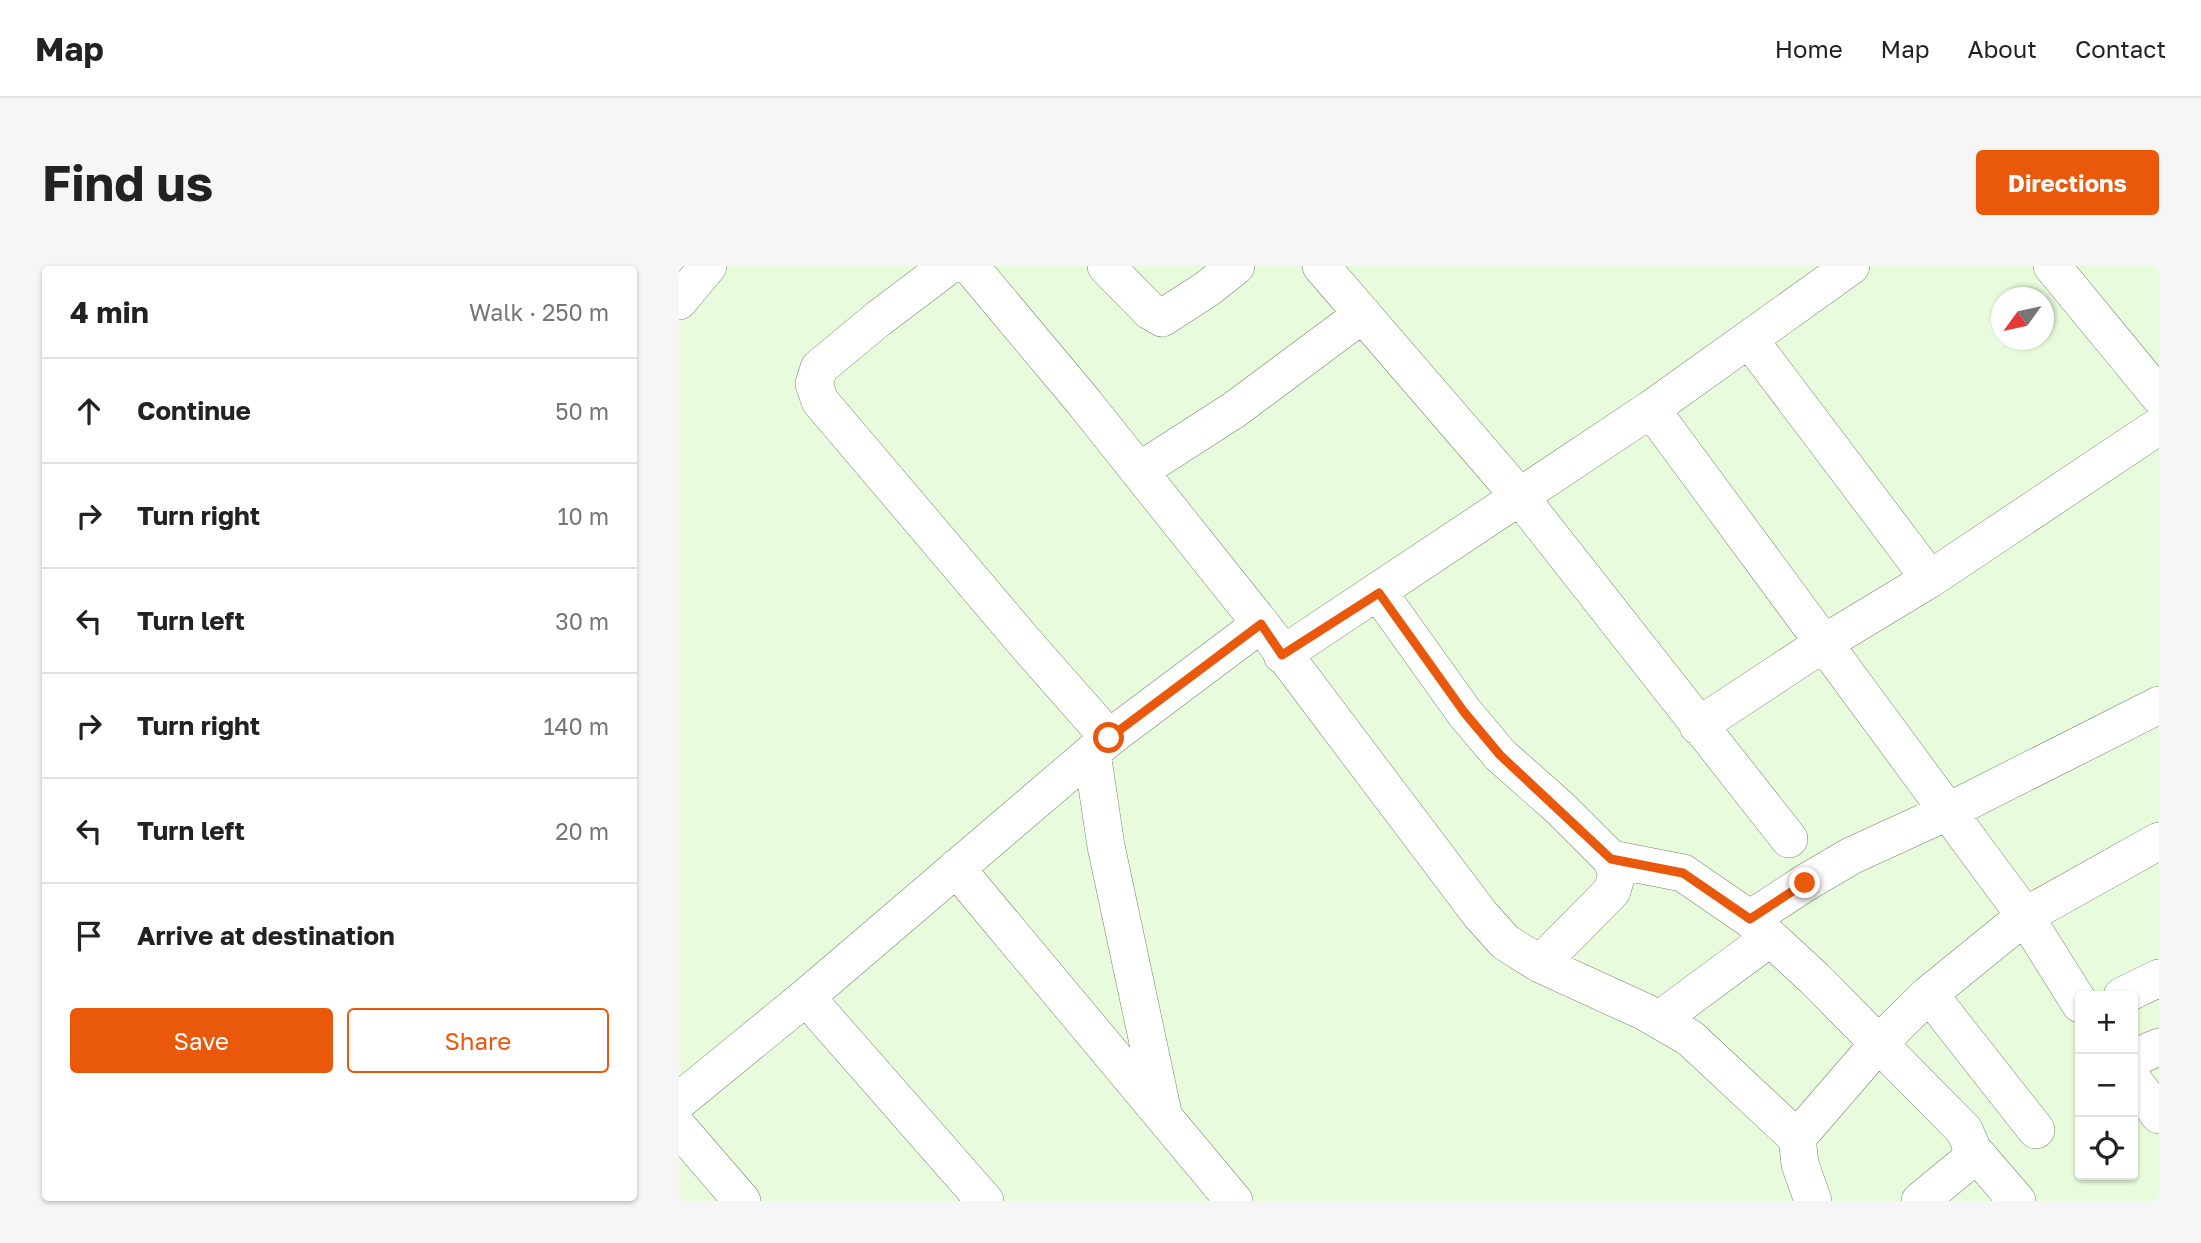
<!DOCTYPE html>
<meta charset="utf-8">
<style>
body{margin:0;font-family:"Golos Text",sans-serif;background:#f6f6f6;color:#222}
.controls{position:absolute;right:21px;bottom:21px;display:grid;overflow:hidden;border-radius:7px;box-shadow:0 2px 5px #0004}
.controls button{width:63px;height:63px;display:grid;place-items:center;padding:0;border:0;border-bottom:2px solid #e0e0e0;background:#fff;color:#222;font:35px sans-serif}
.compass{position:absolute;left:1312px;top:21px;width:63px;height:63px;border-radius:50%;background:#fff;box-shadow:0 2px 5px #0004;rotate:237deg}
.stop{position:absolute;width:21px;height:21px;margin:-16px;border:5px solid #ea580c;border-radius:50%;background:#fff}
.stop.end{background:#ea580c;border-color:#fff;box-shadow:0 2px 7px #0008}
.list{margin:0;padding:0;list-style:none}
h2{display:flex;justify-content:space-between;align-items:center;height:91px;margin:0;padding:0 28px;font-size:30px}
h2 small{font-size:23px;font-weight:400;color:#767676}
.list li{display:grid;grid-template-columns:46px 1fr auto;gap:21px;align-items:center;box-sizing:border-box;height:105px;padding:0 28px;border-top:2px solid #e0e0e0}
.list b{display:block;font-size:26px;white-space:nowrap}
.list em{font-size:23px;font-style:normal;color:#767676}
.actions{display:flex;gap:14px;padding:21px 28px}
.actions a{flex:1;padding:16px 0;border:2px solid #ea580c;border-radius:7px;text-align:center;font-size:24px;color:#ea580c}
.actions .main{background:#ea580c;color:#fff}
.icon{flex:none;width:38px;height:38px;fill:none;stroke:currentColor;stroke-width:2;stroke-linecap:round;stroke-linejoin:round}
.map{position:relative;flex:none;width:1480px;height:935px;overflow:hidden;border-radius:7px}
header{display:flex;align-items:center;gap:42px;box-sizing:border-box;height:98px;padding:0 35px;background:#fff;border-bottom:2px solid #e0e0e0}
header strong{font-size:33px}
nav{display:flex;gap:38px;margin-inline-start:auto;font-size:24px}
.intro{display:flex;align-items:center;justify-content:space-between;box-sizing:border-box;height:168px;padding:0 42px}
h1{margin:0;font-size:49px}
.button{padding:18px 32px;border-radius:7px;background:#ea580c;color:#fff;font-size:24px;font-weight:700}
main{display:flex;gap:42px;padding:0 42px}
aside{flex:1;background:#fff;border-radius:7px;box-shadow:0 2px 5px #0004}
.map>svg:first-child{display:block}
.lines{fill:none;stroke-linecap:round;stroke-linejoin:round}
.minor-casing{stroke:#75876c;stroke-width:38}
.minor{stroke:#fff;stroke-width:37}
.route{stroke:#ea580c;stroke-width:9}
</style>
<header>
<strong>Map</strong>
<nav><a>Home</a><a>Map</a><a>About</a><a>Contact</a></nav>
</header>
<div class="intro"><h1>Find us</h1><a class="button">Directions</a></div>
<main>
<aside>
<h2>4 min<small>Walk · 250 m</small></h2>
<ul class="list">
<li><svg class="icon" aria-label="ahead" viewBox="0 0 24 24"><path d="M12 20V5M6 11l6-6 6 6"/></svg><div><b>Continue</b></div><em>50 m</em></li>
<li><svg class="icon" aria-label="right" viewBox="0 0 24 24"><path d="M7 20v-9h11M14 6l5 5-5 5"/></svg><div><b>Turn right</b></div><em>10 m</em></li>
<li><svg class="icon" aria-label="left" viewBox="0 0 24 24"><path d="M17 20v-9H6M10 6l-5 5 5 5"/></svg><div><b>Turn left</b></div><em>30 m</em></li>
<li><svg class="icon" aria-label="right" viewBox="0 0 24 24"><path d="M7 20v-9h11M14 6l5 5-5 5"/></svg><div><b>Turn right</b></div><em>140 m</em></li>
<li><svg class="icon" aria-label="left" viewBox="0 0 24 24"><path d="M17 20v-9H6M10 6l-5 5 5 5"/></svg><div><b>Turn left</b></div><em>20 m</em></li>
<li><svg class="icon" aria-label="arrive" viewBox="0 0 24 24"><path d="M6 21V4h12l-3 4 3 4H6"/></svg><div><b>Arrive at destination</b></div></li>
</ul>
<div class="actions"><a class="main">Save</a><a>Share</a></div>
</aside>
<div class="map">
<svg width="1480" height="935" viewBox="0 0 1480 935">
<rect width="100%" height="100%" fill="#e8fcdd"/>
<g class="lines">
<defs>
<path id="minor" d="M 269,0 L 199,53 L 140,102 L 135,118 L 141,135 L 348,379 L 430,472
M 291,0 L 404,135 L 582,358 L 801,648 L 826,676 L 861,698 L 966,746 L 1011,772 L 1118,872 L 1200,777 L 1250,728 L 1346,650 L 1480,575
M 427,0 L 471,45 L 483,52 L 528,23 L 557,0
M 642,0 L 841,231 L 1110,573
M 1373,0 L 1480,130
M 0,35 L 29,0
M 1070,73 L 1251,313
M 972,143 L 1346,650 L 1401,738
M 460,205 L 555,144 L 684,48
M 700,327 L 785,446 L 821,489 L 881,542 L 932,593 L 938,608 L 933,625 L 861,698
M 603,389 L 972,143 L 1172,0
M 1019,460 L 1145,377 L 1251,313 L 1480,160
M 413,487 L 427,580 L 484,847
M 932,593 L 1004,607 L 1071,653 L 1135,712 L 1285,864 L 1294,884 L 1287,897 L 1241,935
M 277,602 L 555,935
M 1071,653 L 1126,617 L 1172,590 L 1268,546 L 1480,439
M 1250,728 L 1357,864
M 1443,730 L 1480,712
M 127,731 L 306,935
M 980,754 L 1091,672
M 1454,792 L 1480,781
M 1454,814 L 1480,849
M 0,835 L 127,731 L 430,472 L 582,358
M 0,862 L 63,935
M 1118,872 L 1121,898 L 1134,935
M 1294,884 L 1338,935"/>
</defs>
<use href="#minor" class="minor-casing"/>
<use href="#minor" class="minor"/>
</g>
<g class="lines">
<path class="route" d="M 430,472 L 582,358 L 603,389 L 700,327 L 785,446 L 821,489 L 932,593 L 1004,607 L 1071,653 L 1126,617"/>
</g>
</svg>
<div class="controls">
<button>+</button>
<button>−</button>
<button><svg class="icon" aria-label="locate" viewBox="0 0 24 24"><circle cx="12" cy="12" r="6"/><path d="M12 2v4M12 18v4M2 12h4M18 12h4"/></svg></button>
</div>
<svg class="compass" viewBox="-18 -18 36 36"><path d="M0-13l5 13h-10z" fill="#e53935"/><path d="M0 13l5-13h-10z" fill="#767676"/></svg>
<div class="stop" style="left:430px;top:472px"></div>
<div class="stop end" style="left:1126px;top:617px"></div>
</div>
</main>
